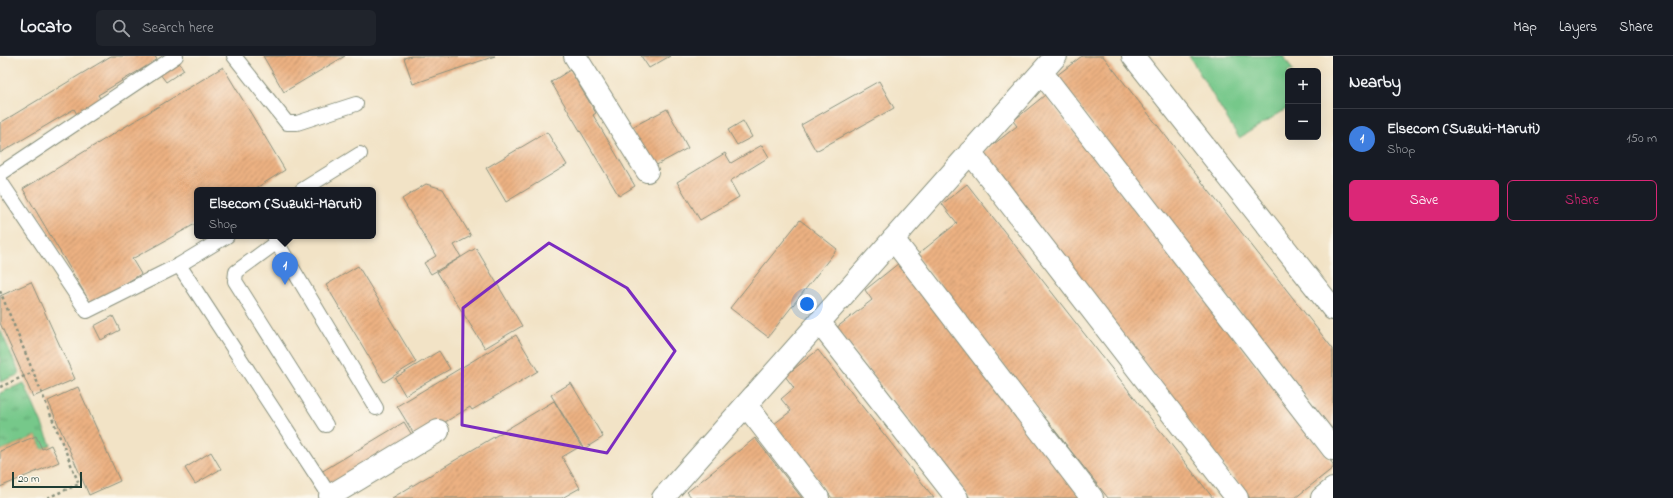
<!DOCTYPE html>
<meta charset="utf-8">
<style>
body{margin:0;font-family:"Indie Flower",sans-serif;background:#20242c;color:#f1f3f6}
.controls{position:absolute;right:12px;top:12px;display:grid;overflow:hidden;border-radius:6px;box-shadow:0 4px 16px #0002}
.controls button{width:36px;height:36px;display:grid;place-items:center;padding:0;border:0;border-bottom:1px solid #363941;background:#171b24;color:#f1f3f6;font:20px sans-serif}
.scale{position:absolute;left:12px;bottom:10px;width:70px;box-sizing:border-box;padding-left:4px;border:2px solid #1f3d34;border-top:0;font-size:11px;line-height:14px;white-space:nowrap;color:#1f3d34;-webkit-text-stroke:3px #fbf7ec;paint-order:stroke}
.you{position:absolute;left:807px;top:248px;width:14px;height:14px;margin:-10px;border:3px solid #fff;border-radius:50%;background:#1a73e8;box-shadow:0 0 0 6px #1a73e833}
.badge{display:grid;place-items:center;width:26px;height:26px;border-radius:50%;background:#db2777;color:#fff;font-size:13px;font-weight:700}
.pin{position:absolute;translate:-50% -33px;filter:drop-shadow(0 1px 2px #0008)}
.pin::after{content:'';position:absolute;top:21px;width:14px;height:12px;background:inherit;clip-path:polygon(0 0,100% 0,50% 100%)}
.popup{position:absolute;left:194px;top:131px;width:182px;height:52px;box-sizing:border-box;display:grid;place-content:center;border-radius:6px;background:#171b24;filter:drop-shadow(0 1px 3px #0005);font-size:13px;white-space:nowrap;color:#9ea1a6}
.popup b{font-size:15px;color:#f1f3f6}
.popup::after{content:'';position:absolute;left:50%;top:100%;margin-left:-8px;border:8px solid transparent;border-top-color:#171b24}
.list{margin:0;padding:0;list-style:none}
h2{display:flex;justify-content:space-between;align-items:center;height:52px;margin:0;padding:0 16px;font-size:17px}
h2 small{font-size:13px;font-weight:400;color:#9ea1a6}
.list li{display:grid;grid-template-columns:26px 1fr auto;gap:12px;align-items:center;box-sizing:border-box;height:60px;padding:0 16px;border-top:1px solid #363941}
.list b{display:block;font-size:15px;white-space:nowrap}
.list p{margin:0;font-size:13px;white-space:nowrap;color:#9ea1a6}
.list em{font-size:13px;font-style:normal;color:#9ea1a6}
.actions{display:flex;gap:8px;padding:12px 16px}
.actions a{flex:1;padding:9px 0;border:1px solid #db2777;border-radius:6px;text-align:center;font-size:14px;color:#db2777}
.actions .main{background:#db2777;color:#fff}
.icon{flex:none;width:22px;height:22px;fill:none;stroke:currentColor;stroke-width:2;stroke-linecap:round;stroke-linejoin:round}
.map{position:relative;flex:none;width:1333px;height:442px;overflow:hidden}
header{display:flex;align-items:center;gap:24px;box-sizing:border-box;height:56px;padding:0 20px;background:#171b24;border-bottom:1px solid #363941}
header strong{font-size:19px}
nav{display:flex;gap:22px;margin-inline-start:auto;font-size:14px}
.search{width:280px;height:36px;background:#20242c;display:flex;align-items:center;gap:10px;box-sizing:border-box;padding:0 14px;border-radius:6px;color:#9ea1a6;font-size:15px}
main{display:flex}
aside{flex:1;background:#171b24}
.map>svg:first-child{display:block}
.grass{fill:url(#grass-tufts);stroke:#4a825f}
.park{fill:#76c88a;stroke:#4a825f}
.building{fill:url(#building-hatch)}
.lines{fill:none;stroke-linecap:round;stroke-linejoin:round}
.lane-casing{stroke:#88907d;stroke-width:16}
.street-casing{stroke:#88907d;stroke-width:24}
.path{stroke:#88907d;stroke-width:2.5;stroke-dasharray:3 3;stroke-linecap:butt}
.lane{stroke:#fff;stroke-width:14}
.street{stroke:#fff;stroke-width:22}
.marked{fill:none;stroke:#7b2cbf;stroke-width:3;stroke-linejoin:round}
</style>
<header>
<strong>Locato</strong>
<div class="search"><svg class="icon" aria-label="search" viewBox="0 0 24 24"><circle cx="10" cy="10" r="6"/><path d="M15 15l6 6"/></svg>Search here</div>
<nav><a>Map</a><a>Layers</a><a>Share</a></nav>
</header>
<main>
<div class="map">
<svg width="1333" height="442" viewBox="0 0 1333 442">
<defs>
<pattern id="grass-tufts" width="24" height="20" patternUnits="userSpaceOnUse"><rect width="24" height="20" fill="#76c88a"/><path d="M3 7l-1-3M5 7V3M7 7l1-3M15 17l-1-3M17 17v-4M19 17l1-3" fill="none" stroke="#60a472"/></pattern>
<pattern id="building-hatch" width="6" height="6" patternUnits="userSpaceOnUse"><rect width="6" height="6" fill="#ecb182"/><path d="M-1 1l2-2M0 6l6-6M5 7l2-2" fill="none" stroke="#bf916b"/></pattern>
</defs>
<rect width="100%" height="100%" fill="#fbf7ec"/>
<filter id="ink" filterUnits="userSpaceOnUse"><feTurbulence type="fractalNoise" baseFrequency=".025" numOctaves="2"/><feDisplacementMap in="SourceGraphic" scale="8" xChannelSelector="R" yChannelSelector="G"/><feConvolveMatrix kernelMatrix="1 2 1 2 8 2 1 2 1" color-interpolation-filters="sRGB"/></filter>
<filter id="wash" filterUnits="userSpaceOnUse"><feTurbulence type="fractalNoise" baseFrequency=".012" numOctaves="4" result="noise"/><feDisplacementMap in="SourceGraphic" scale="16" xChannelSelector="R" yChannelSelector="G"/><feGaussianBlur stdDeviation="0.9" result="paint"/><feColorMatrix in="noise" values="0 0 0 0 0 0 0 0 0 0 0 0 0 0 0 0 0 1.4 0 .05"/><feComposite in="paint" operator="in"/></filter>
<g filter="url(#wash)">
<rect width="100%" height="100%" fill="#f2e3c6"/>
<path class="grass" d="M 0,273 L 20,318 L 0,326 Z
M 24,327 L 51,389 L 42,393 L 36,380 L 0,395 L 0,337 Z"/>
<path class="park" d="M 1189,0 L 1284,0 L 1293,15 L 1288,15 L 1288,52 L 1239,82 Z"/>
<g id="blocks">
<path class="building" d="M 111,0 L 155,0 L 157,4 L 98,39 L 102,45 L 78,60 L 74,53 L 0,97 L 0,67 Z
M 263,0 L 345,0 L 284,36 Z
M 411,0 L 495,0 L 413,28 L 404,2 Z
M 641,0 L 670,0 L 649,12 Z
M 1082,0 L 1103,0 L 1333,293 L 1333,375 L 1056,20 Z
M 178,5 L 184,14 L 166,26 L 160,18 Z
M 223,11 L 285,114 L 253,134 L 197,134 L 197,167 L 132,203 L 141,218 L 91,248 L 23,133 Z
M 570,14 L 596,57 L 593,59 L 635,130 L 619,140 L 551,26 Z
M 879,25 L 894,52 L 816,95 L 801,69 Z
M 1045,39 L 1333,408 L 1333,412 L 1295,442 L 1250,442 L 981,98 L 1017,70 L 1013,65 Z
M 667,53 L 688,92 L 651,112 L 630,72 Z
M 743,65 L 752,81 L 737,89 L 728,74 Z
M 547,76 L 567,109 L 506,146 L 486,112 Z
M 762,89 L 769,101 L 730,125 L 739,141 L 700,164 L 677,126 L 725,97 L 731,107 Z
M 426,128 L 443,133 L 471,180 L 454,189 L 461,201 L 431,218 L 424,207 L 436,200 L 402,143 Z
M 967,128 L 1213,442 L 1108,442 L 917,199 L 957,167 L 942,148 Z
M 800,164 L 837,193 L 768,281 L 730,252 Z
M 476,192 L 522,270 L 485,292 L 437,216 Z
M 899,207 L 1082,442 L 970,442 L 836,272 L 872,244 L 865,234 Z
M 358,210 L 416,306 L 384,326 L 326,229 Z
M 31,226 L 75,323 L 33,341 L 0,267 L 0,240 Z
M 113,260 L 120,274 L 101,284 L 94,270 Z
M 516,279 L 538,315 L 472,354 L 470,351 L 417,383 L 397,350 Z
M 818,294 L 934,442 L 832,442 L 774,368 L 791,355 L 781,343 L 794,332 L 785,320 Z
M 439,295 L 450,313 L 405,339 L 395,322 Z
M 571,327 L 603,381 L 584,393 L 551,339 Z
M 78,331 L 120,425 L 89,439 L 48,345 Z
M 554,345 L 581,390 L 562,401 L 580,432 L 562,442 L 392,442 Z
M 404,366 L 415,384 L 332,434 L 321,416 Z
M 36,380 L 42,393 L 51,389 L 59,406 L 0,431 L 0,395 Z
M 755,382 L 802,442 L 692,442 L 687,436 Z
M 211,396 L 221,413 L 195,428 L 185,412 Z"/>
</g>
</g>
<g filter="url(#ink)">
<use href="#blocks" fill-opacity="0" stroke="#88907d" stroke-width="1"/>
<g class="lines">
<defs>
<path id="lane" d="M 234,0 L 287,67 L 297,67 L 356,48
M 0,118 L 176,0
M 0,125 L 87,255 L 179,209 L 227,180
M 302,134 L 360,98
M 273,180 L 376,352
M 277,186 L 236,216 L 235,225 L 326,369
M 179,209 L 330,440 L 327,442"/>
<path id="street" d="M 575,0 L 647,115
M 1133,0 L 1333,253
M 1042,17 L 1333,393
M 970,96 L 1237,442
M 893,183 L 1092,442
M 819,266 L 957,442
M 746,349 L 818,442
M 330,440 L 438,375
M 663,442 L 1056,0
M 1322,442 L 1333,433"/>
</defs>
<use href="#lane" class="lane-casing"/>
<use href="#street" class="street-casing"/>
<path class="path" d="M 0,235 L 79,428 L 47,442
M 0,331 L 33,316"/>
<use href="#lane" class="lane"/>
<use href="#street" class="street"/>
</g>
</g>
<path class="marked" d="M 549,187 L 627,232 L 675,295 L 607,397 L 462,369 L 463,252 Z"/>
</svg>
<div class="controls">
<button>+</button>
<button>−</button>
</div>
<div class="scale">20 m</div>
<div class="you"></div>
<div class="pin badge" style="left:285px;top:229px;background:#3f7fe0">1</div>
<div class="popup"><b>Elsecom (Suzuki-Maruti)</b>Shop</div>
</div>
<aside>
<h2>Nearby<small></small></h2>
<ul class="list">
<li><span class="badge" style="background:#3f7fe0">1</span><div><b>Elsecom (Suzuki-Maruti)</b><p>Shop</p></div><em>150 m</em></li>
</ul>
<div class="actions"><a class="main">Save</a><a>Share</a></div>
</aside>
</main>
